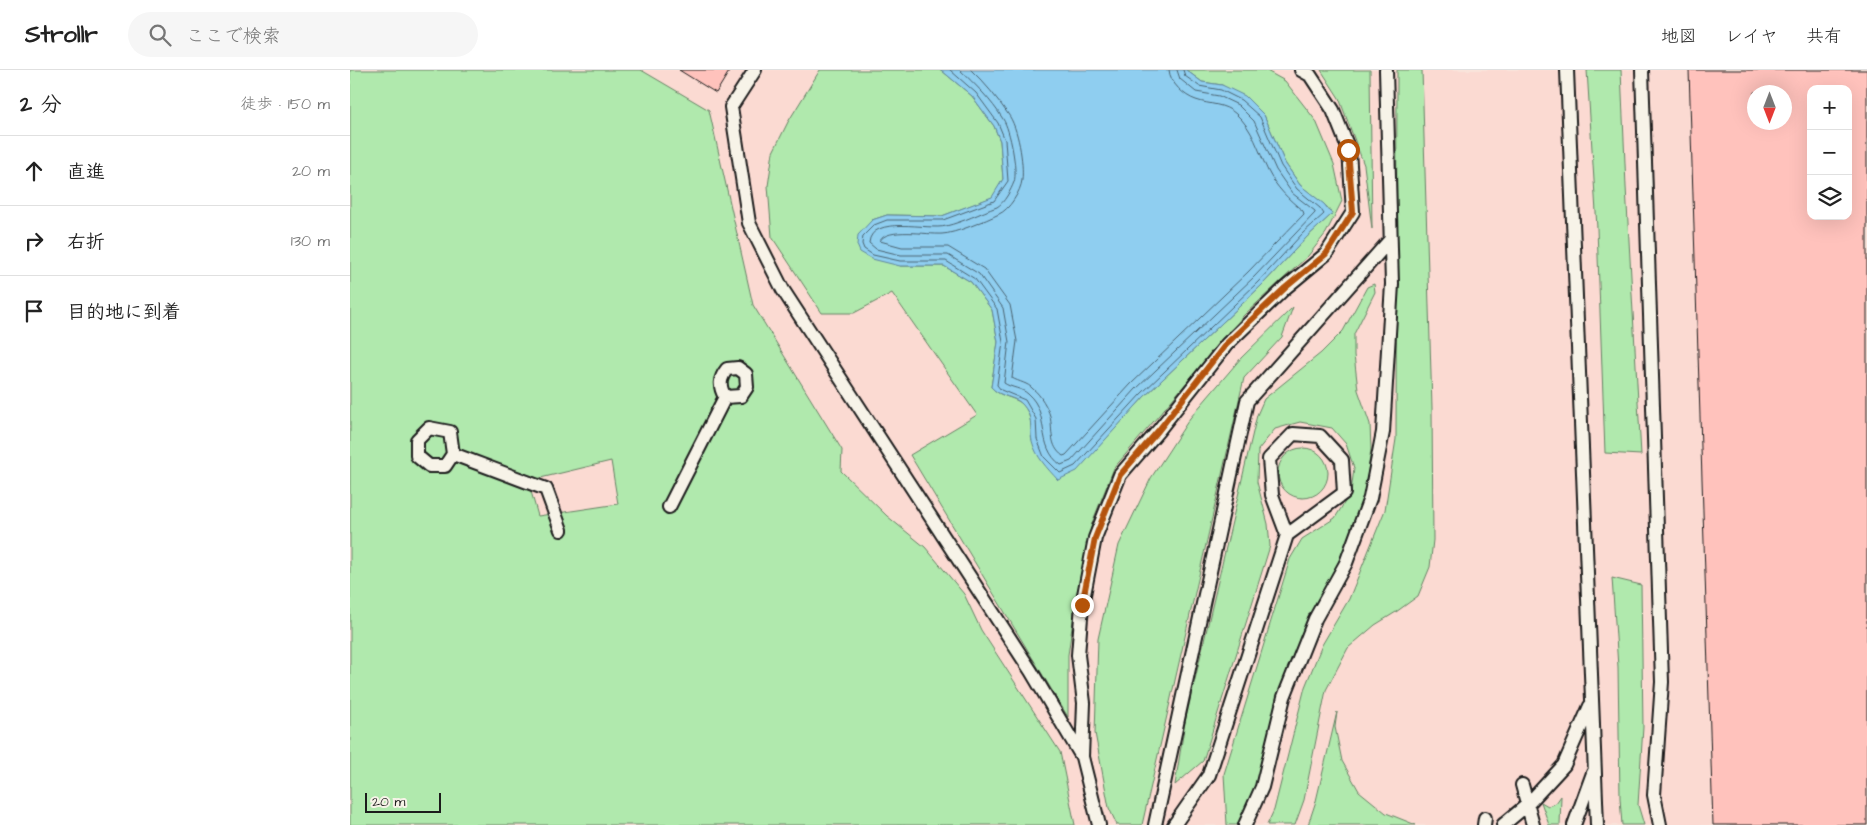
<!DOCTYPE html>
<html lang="ja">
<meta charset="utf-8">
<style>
body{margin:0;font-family:"Architects Daughter","Klee One",sans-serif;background:#f6f6f6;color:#222}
.controls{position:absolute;right:15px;top:15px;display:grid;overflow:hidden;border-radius:10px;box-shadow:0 5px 20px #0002}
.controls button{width:45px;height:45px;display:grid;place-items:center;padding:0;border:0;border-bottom:1px solid #e0e0e0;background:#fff;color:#222;font:25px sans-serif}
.compass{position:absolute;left:1397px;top:15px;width:45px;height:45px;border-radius:50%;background:#fff;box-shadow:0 5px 20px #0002;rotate:180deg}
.scale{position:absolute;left:15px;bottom:12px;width:76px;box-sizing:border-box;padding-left:5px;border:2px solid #1c1c1c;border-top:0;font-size:14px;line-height:18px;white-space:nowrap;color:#1c1c1c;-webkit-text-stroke:4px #f7f3e8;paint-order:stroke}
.stop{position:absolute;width:15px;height:15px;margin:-11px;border:4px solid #b45309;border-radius:50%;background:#fff}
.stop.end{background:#b45309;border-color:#fff;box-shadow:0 1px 5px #0008}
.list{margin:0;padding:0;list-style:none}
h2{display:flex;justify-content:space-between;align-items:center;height:65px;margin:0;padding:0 20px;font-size:21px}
h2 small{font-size:16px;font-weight:400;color:#767676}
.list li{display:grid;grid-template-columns:32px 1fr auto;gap:15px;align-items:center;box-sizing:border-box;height:70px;padding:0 20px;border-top:1px solid #e0e0e0}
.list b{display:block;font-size:19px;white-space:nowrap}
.list em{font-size:16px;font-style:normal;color:#767676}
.icon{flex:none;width:28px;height:28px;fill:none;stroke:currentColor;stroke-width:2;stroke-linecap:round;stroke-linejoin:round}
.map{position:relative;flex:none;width:1517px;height:755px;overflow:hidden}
header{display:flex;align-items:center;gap:30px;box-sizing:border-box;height:70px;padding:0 25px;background:#fff;border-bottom:1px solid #e0e0e0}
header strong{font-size:24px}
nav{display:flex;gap:28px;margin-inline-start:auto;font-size:18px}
.search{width:350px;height:45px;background:#f6f6f6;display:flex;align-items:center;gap:12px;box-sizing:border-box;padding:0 18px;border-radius:28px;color:#767676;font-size:19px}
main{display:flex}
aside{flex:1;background:#fff}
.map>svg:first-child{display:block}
.built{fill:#fbdad2;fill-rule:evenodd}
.green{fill:#b0e9ad;stroke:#668264;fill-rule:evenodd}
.water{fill:#8fcef0;stroke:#61879b}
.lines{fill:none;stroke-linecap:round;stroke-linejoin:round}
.shore{stroke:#4a6371;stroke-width:1}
.building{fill:#ffc2bc;stroke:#1c1c1c;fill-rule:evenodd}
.lane-casing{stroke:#1c1c1c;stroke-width:16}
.lane{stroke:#f7f3e8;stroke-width:12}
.route{stroke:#b45309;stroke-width:6}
</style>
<header>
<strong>Strollr</strong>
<div class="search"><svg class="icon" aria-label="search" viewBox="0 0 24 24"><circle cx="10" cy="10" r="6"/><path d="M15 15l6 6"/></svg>ここで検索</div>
<nav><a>地図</a><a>レイヤ</a><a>共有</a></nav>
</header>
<main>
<aside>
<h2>2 分<small>徒歩 · 150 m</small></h2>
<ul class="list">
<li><svg class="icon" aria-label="ahead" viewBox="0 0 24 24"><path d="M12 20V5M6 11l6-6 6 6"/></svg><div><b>直進</b></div><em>20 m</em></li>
<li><svg class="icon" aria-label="right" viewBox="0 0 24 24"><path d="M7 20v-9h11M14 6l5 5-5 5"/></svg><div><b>右折</b></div><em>130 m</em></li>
<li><svg class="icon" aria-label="arrive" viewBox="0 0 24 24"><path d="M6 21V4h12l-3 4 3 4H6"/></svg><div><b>目的地に到着</b></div></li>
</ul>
</aside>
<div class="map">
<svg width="1517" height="755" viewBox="0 0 1517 755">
<rect width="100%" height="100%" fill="#f9e4db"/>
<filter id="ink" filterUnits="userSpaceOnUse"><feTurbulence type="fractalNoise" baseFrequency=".02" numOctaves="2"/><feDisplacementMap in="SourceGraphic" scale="10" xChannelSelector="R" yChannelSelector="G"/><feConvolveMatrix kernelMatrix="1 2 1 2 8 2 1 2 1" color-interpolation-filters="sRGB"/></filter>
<g filter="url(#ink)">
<path class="built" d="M 0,0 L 1517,0 L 1517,755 L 0,755 ZM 1461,19 L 1498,19 L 1498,146 L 1461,146 ZM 1404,22 L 1434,22 L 1434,52 L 1404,52 Z"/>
<path class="green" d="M 0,0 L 291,0 L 359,40 L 403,235 L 492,380 L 491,401 L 537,446 L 575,477 L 614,524 L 631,560 L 710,682 L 725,755 L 0,755 ZM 261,391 L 268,434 L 188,446 L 178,411 Z
M 470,0 L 591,0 L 622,26 L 644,56 L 650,71 L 653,109 L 643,127 L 592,146 L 537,145 L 522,150 L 550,196 L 594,196 L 621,212 L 642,240 L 648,272 L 641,317 C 649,326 658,326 668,331 C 681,338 682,358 682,370 L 727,400 L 794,327 L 912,215 L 957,167 L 982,144 L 977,137 L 950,115 L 935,93 L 914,45 L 872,15 L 852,12 L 836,0 L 915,0 L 935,11 L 966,51 L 984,94 L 992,131 L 976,163 L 958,186 L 894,245 L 764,398 L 742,453 L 726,529 L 718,585 L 718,647 L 560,385 L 627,345 L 542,223 L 504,243 L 472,243 L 422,167 L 418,116 L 423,82 L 438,52 Z
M 971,0 L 1020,0 L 1022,159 L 1014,95 L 989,28 Z
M 1047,0 L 1072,0 L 1082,338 L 1083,470 L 1080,497 L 1068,526 L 1046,542 L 1025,555 L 998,578 L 976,620 L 954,730 L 945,755 L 917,755 L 924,740 L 955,617 L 972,575 L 999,529 L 1035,440 L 1046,369 Z
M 1237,0 L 1271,0 L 1276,117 L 1291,385 L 1255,383 L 1247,158 Z
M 1024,214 L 1025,222 L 1004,264 L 1004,285 L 1008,320 L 1020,354 L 1021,379 L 1014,429 L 1004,458 L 932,613 L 907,717 L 890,755 L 877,755 L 874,704 L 940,489 L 952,469 L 985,448 L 1001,422 L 1004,398 L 996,374 L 982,358 L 950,352 L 925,359 L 908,380 L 907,412 L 918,454 L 920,476 L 853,691 L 825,715 L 835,652 L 907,345 L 914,329 L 971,283 L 993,261 L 1017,217 Z
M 943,237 L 932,267 L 894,308 L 792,755 L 767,755 L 759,738 L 745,663 L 748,569 L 769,475 L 801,408 L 840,348 L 891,288 Z
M928 403a25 25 0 1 1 50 0a25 25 0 1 1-50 0Z
M 1262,508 L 1291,515 L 1293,657 L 1288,735 L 1294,755 L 1272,755 L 1270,728 L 1268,597 Z
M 987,642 L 985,657 L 992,691 L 1009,721 L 1036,743 L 1066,755 L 958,755 L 966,731 Z
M 1211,726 L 1210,755 L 1199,755 L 1191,732 L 1198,736 L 1206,733 Z"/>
<path class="water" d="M 591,0 L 836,0 L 852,12 L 872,15 L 895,26 L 914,45 L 935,93 L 950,115 L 974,134 L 982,144 L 957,167 L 912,215 L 794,327 L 727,401 L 708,410 C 697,398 686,387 682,371 C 679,356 684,347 672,334 C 665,326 651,328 641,317 L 648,272 L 642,240 L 621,212 L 594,196 L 550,196 L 522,189 L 510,182 L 507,175 L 508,165 L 522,150 L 537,145 L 592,146 L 642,127 L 653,109 L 650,71 L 644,56 L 622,26 Z"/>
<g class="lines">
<path class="shore" d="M 600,0 L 626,23 L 648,53 L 655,70 L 658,111 L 644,131 L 593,150 L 537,150 L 524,155 L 513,166 L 512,174 L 514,179 L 523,185 L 550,191 L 596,191 L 625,209 L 647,239 L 653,272 L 647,315 L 651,320 L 675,330 L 686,349 L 687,369 L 694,387 L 710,403 L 725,396 L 791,324 L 908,212 L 953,163 L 974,144 L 970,138 L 947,119 L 931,96 L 910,47 L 891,30 L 871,20 L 849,16 L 835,6 L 833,0
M 610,0 C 626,15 641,30 653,49 C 660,59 668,101 664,112 C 661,120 654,133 647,137 C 630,143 613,152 596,156 C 579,161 521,144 519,173 L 526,179 L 551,185 L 598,185 L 629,204 L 653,238 L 659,272 L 654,313 C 661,318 672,318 678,324 C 701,344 685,376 711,395 L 721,391 L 786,319 L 904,207 L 965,143 L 965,141 L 942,123 L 926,100 L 904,51 L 888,35 L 869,26 L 846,22 L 830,9 L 827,0
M 621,0 C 635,13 647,28 658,44 C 668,57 674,93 672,110 C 671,121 659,140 649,144 C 637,150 604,164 592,164 C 578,165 536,157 530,171 L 552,177 L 598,177 L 634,199 L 660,235 L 667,271 L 662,308 C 669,312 678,313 683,319 C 690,324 698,338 700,346 C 703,361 699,376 713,386 L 716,385 L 781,314 L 898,202 L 954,144 L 953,141 C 939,130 926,117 918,101 C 908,80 903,59 886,44 C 874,33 860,35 846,30 C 834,26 820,13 819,0"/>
</g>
<path class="building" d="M 329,0 L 380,0 L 366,23 Z
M 1339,0 L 1517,0 L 1517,755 L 1363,755 ZM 1461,19 L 1498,19 L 1498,146 L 1461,146 ZM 1404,22 L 1434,22 L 1434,52 L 1404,52 Z"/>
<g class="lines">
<defs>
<path id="lane" d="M 405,0 L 381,37 L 399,153 L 433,220 L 681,601 L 732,687 L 749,755
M 1217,0 L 1247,755
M 1292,0 L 1312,612 L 1304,725 L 1310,755
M 103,384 L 100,362 L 79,358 L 67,370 L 67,386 L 79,396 L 95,396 L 103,384 L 196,419 L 211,460
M 319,437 L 375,327 C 369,316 369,309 377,299 L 388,298 L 396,304 L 397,317 L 391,326 L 375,327
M 732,687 L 734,633 L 728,585 L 732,535 L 745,468 L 770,405 L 808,361 L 877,274 L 935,218 L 976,184 L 1003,142 L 999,80 L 983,40 L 960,5 L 951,0
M 1172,715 L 1183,755
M 805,755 L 897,331 L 1040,170
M 824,755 L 859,705 L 937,465 L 994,423 L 992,390 L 970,366 L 943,364 L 919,389 L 922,425 L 937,465
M 895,755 L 912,717 L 934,627 L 965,549 L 996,493 L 1020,428 L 1033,362 L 1042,214 L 1036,0
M 1134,755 L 1135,748
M 1153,755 L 1177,735 L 1214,695 L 1240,636
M 1224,755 L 1243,703"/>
</defs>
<use href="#lane" class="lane-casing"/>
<use href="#lane" class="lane"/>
</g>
</g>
<g class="lines" filter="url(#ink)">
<path class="route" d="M 732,535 L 745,468 L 770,405 L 808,361 L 876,274 L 935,218 L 976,184 L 1003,142 L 998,80"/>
</g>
</svg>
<div class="controls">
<button>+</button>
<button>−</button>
<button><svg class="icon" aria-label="layers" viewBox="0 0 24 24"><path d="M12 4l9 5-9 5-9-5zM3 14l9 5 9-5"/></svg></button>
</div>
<svg class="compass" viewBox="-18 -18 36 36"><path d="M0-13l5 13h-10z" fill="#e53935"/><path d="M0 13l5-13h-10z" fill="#767676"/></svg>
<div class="scale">20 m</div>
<div class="stop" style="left:998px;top:80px"></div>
<div class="stop end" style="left:732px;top:535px"></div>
</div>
</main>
